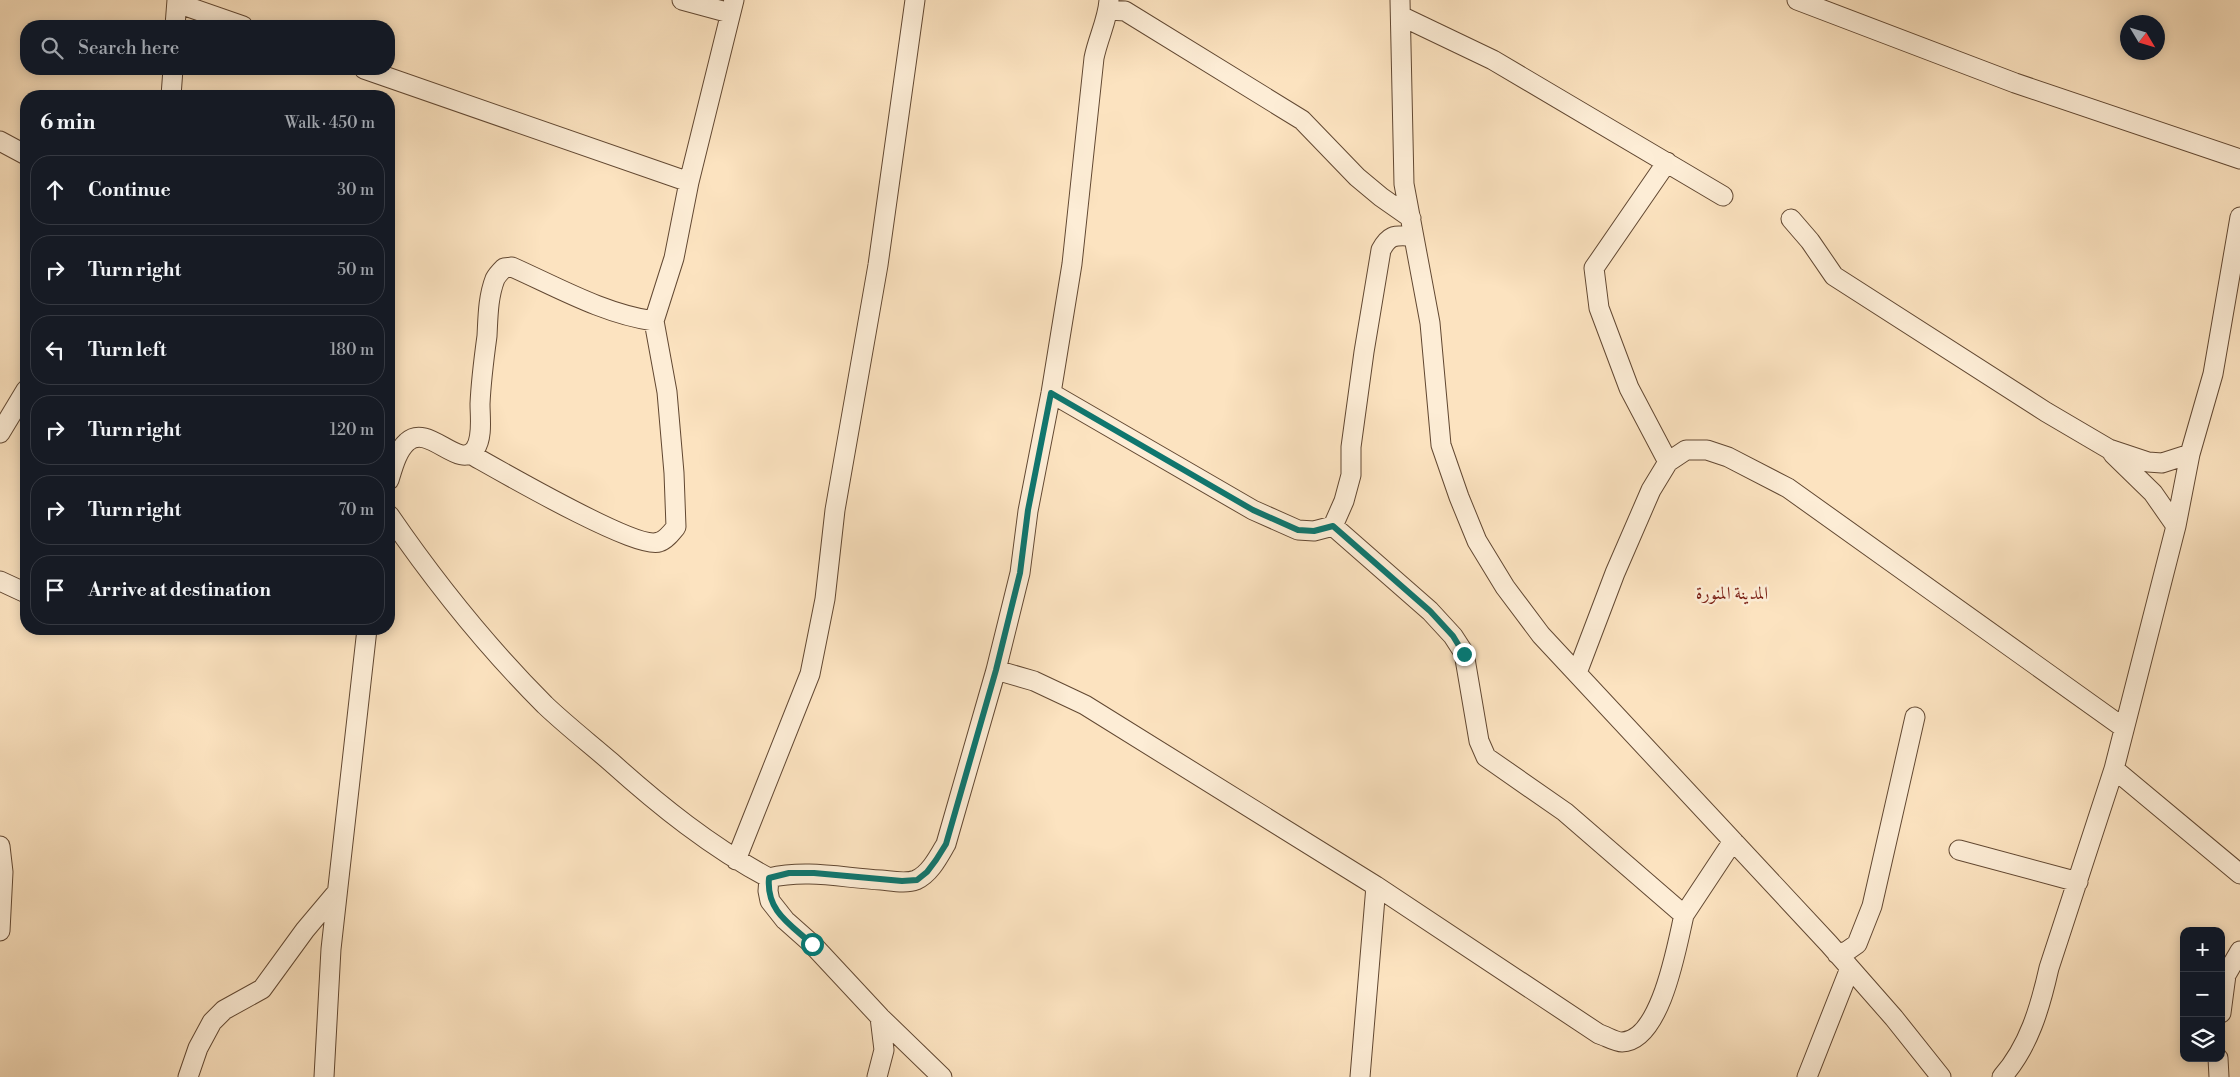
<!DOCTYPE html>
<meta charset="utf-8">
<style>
body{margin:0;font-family:"Libre Bodoni",Amiri,serif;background:#242831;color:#f1f3f6}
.controls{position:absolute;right:15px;bottom:15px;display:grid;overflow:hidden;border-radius:10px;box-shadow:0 2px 12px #0003}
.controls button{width:45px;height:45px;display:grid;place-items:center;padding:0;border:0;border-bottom:1px solid #363941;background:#171b24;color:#f1f3f6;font:25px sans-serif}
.compass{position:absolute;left:2120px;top:15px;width:45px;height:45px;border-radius:50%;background:#171b24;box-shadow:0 2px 12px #0003;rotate:128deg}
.stop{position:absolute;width:15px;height:15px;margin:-11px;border:4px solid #0f766e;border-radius:50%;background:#fff}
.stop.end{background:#0f766e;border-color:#fff;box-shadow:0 1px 5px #0008}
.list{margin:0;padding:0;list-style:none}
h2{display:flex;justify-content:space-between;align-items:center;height:65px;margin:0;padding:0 20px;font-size:21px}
h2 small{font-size:16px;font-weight:400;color:#9ea1a6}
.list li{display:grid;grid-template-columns:32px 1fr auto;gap:15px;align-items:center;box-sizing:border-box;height:70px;margin:0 10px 10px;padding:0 10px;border:1px solid #363941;border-radius:20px}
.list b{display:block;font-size:19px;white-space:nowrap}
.list em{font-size:16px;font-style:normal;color:#9ea1a6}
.icon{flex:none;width:28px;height:28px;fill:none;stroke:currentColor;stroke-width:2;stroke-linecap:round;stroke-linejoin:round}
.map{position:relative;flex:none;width:2240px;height:1077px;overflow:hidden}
.search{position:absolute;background:#171b24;box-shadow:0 2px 12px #0003;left:20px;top:20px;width:375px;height:55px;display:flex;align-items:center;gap:12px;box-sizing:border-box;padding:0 18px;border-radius:20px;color:#9ea1a6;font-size:19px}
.panel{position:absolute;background:#171b24;box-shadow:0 2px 12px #0003;left:20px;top:90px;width:375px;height:545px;border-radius:20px}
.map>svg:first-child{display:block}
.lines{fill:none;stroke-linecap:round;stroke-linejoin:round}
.minor-casing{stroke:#624832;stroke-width:21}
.minor{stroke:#fdedd6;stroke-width:19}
.route{stroke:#0f766e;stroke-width:6}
.labels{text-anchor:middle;stroke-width:5;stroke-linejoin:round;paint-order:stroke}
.neighbourhood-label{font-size:18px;fill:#7a1f14;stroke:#fdedd6}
</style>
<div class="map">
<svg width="2240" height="1077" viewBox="0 0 2240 1077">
<rect width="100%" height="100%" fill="#fce3c0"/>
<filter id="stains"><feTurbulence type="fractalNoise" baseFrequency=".004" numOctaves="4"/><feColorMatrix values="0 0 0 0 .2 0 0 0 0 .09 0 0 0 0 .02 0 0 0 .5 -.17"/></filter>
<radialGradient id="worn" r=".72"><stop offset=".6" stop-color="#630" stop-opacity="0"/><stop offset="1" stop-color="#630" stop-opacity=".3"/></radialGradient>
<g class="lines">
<defs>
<path id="minor" d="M 682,0 L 730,13
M 1400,0 L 1404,184 L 1430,323 L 1441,445 L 1459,497 L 1477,541 L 1505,587 L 1541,635 L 1829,944 L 1894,1018 L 1941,1077
M 1797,0 L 2015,83 L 2240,159
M 177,3 L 243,26
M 1109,10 L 1125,11 L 1302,120 L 1357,177 L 1381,197 L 1411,218
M 1401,16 L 1493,60 L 1723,196
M 175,26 L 177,0
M 364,69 L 689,182
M 171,96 L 173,69
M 0,141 L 26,155
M 1667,162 L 1594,268 L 1599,308 L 1629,388 L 1668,462
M 1791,219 L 1810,241 L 1834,276 L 2046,412 L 2109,449 L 2148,462 L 2162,463 L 2190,454
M 1051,393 L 1253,510 L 1298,530 L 1314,531 L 1333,526 L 1344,501 L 1351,475 L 1351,447 L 1364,352 L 1381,250 C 1390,233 1396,236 1413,236
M 0,433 L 26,390
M 470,454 C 497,469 636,550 659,542 C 666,540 672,532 676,527 L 674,473 L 667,392 L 654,321
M 2113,454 L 2153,493 L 2176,526
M 389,480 C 393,467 397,451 407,442 C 428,422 460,472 475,449 C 483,438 480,417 480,404 C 481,381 484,358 487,336 C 488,317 488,297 495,279 C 497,275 501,271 504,268 L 512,267 C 557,287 604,314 654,321 L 674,258 L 689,182 L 734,0
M 389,515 C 435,582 487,647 545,705 C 566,725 589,743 611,762 C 660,806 711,847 769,878 L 768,891 L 770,901 L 785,920 L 812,944 L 880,1017 L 884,1050 L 877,1077
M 1333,526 L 1430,611 L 1453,636 L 1464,653 L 1479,741 L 1486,757 L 1565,812 L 1684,915 L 1733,841
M 0,581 L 26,593
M 996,670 L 1034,681 L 1085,705 L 1376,886 L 1599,1034 C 1606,1036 1615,1042 1622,1042 C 1661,1041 1677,945 1684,915
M 1577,673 L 1615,573 L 1651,490 L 1668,462 L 1686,450 L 1707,450 L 1728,457 L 1788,488 L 2124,728
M 2114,769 L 2240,874
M 0,846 L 3,872 L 0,931
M 1959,850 L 2078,882
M 736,860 L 810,674 L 825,599 L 835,510 L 878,265 L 915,0
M 769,878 C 807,869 843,878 881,880 C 892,881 906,884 916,880 C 930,874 939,856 946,844 L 996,670 L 1020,573 L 1028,511 L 1051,393 L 1072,264 L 1094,58 C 1098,38 1108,19 1109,0
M 1837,954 L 1847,951 L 1857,944 L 1872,906 L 1915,717
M 2221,1013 L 2226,975 L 2240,951
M 880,1017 L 942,1077
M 2218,1058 L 2219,1077
M 188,1077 L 198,1048 L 212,1022 L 224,1010 L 262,989 L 305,930 L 337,892
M 324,1077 L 331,949 L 367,629
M 1360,1077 L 1376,886
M 1807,1077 L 1850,968
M 2002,1077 C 2029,1046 2040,1008 2049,968 L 2114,769 L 2176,526 L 2190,454 L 2213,374 L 2240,217"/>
</defs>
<use href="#minor" class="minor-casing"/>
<use href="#minor" class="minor"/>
</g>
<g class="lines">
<path class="route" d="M 812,944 C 790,924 766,911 769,878 L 789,873 L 814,873 L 902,881 L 917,880 L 927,872 L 936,860 L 946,844 L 996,670 L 1020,573 L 1028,510 L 1051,393 L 1253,510 L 1298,530 L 1314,531 L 1333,526 L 1430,611 L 1453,636 L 1464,654"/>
</g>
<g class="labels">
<g class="neighbourhood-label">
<text x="1732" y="599">المدينة المنورة</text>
</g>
</g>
<rect width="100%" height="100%" filter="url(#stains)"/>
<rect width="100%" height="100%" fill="url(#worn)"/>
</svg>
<div class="controls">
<button>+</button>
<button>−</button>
<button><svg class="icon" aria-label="layers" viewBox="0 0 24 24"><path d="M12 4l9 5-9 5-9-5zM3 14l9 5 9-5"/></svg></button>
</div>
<svg class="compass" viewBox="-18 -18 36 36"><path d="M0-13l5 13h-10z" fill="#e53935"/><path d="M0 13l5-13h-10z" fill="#9ea1a6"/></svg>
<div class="stop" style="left:812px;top:944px"></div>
<div class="stop end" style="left:1464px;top:654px"></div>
<div class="search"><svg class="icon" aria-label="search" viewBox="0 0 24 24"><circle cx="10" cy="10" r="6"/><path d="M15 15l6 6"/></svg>Search here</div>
<section class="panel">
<h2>6 min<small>Walk · 450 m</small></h2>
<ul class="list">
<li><svg class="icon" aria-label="ahead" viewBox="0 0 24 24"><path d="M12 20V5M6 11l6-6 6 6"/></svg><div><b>Continue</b></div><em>30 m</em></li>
<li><svg class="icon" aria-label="right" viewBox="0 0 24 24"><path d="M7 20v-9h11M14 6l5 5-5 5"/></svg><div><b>Turn right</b></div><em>50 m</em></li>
<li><svg class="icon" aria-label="left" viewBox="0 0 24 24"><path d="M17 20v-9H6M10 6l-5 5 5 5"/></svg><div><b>Turn left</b></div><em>180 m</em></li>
<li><svg class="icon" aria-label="right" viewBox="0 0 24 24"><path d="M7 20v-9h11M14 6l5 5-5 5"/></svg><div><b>Turn right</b></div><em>120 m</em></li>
<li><svg class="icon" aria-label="right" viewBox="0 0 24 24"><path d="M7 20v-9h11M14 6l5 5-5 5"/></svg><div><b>Turn right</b></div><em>70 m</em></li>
<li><svg class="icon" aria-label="arrive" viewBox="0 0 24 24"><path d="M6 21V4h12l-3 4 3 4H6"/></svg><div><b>Arrive at destination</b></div></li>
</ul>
</section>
</div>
